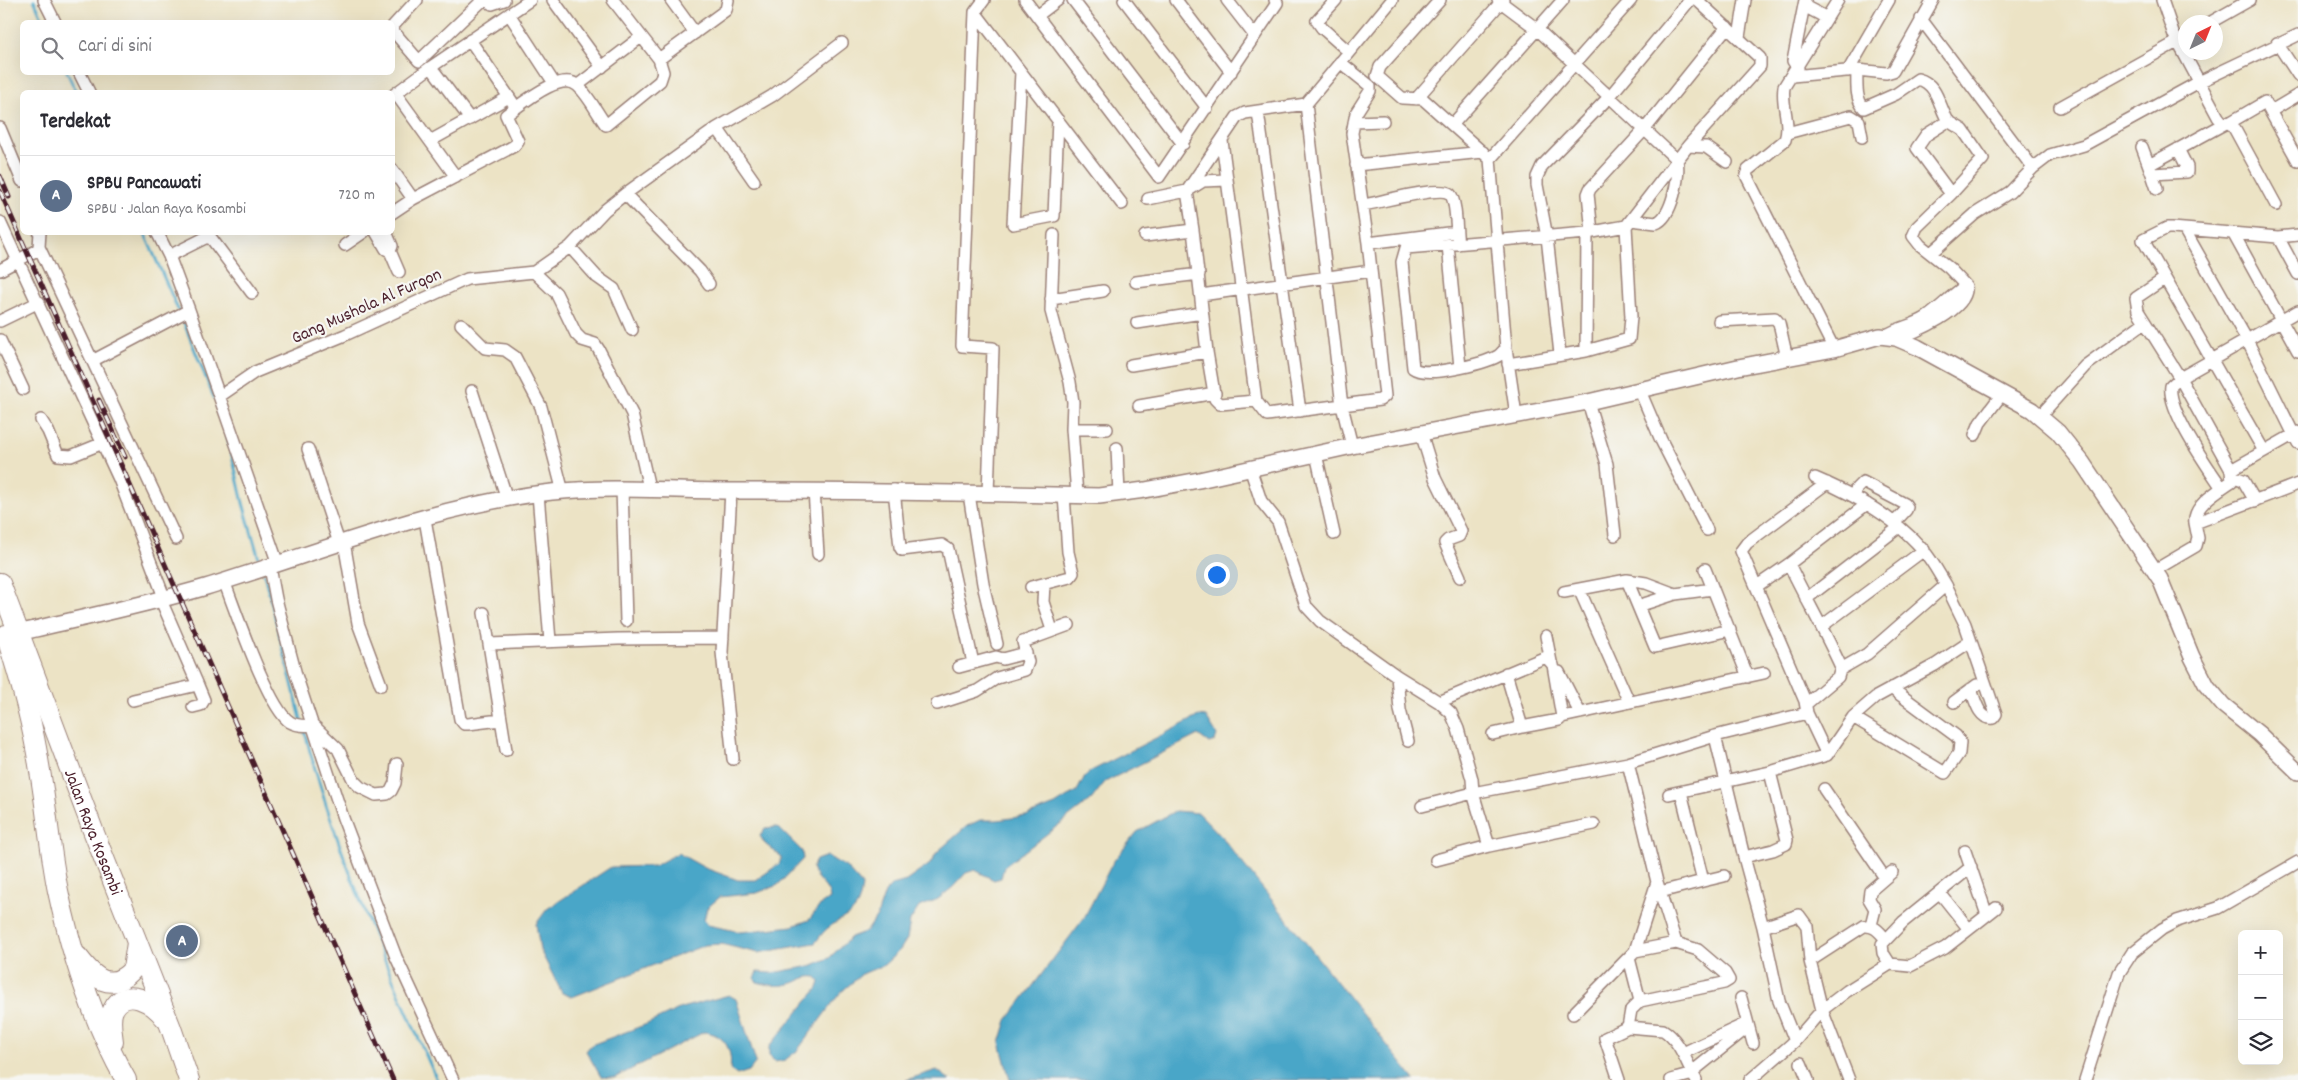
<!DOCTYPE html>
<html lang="id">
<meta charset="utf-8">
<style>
body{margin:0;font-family:Dekko,sans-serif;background:#f2f2f3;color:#2b2b33}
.controls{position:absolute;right:15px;bottom:15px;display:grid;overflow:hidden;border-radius:8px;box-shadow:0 5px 20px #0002}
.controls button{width:45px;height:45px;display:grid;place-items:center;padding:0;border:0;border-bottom:1px solid #e1e1e2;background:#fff;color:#2b2b33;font:25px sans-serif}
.compass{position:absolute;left:2178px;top:15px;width:45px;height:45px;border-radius:50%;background:#fff;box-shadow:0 5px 20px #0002;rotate:43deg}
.you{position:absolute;left:1216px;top:574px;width:18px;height:18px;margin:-12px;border:4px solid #fff;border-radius:50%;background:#1a73e8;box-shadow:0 0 0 8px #1a73e833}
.badge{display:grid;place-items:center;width:32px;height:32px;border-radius:50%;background:#b5179e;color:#fff;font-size:16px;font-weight:700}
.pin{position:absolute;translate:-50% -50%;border:2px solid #fff;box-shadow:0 1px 5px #0006}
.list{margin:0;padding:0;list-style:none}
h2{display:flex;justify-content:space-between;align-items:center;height:65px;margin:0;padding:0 20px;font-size:21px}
h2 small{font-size:16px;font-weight:400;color:#7c7c81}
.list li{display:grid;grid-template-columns:32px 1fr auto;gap:15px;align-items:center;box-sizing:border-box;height:80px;padding:0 20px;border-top:1px solid #e1e1e2}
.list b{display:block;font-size:19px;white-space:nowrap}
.list p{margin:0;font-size:16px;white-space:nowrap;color:#7c7c81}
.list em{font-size:16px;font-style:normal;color:#7c7c81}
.icon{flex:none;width:28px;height:28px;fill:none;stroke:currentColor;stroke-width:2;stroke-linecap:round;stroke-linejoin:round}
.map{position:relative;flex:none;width:2298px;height:1080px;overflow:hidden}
.search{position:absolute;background:#fff;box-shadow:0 5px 20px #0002;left:20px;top:20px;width:375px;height:55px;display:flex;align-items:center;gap:12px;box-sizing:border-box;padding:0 18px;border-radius:8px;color:#7c7c81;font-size:19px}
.panel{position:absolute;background:#fff;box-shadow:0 5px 20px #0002;left:20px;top:90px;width:375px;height:145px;border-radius:8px}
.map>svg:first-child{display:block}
.water{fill:#4aa6c8;stroke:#4a627a}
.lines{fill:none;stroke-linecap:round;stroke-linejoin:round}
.stream{stroke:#4aa6c8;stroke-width:3}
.street-casing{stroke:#9b8178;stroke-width:14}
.secondary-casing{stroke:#9b8178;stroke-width:18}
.highway-casing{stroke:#9b8178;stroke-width:22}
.street{stroke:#fff;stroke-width:11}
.secondary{stroke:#fff;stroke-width:15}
.highway{stroke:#fff;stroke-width:20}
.rail-casing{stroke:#4a1f2b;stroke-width:5}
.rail{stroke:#f6f6f2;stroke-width:3;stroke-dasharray:9;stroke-linecap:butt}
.labels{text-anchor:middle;stroke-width:4.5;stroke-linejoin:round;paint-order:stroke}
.street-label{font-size:18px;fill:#4a1f2b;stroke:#f6f6f2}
</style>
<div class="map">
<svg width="2298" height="1080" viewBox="0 0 2298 1080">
<rect width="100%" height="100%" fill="#f6f6f2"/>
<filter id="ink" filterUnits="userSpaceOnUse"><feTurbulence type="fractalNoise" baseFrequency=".02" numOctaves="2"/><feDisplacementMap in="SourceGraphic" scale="10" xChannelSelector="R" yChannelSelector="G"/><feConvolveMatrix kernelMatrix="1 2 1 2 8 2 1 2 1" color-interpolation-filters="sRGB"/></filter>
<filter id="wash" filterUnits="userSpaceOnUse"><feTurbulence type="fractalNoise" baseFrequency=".0096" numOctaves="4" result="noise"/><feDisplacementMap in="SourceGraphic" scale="20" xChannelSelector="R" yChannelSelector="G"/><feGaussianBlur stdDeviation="1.12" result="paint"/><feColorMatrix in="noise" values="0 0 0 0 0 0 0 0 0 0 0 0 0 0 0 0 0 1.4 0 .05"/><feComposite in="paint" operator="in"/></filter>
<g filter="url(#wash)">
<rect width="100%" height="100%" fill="#ece3c5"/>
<path class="water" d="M 1199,716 L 1206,717 L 1217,735 L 1215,741 L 1209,743 L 1198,735 L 1105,782 L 1091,800 L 1004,867 L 1001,878 L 994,880 L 975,870 L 966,873 L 953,887 L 938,899 L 919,907 L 910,921 L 907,939 L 900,950 L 884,965 L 862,974 L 840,993 L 797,1051 L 785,1060 L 775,1062 L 769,1055 L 769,1047 L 818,988 L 820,982 L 816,977 C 805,975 799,982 789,984 C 777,987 768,985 757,982 L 754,978 L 757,972 L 772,973 L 810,966 L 829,958 L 851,937 L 867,931 L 877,916 L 885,892 L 892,885 L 906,881 L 930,864 L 937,852 L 967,826 L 980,820 L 997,820 L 1026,816 L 1055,805 L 1077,791 L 1085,776 L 1091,771 Z
M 1175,811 L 1199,813 L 1221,836 L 1415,1080 L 1010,1080 L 1000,1043 L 1007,1020 L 1084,918 L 1113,862 L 1137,832 Z
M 778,827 L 802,851 L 803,859 L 778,885 L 757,893 L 720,897 L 707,908 L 704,920 L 708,925 L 741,932 L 792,926 L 809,920 L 821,904 L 830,899 C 829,885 816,882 812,868 L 816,860 L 827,856 L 846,867 L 862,885 C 859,917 849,912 828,928 C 823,932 819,938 815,943 L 758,953 L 721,944 L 705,945 L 572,997 L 562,993 L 540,950 L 536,924 L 547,909 L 611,867 L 654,866 L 678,853 L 705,868 L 738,880 L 756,880 L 779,864 L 782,857 L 765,844 L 760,836 L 765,828 Z
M 729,995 L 736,999 L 756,1062 L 749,1071 L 737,1075 L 730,1070 C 733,1050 725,1034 704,1032 L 614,1078 L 601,1077 L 586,1051 L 591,1045 L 647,1024 L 681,1008 Z
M 937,1070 L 950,1080 L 906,1080 Z"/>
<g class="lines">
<path class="stream" d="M 34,0 L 44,22
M 67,72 L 76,92
M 144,232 L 179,312
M 182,318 L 214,398
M 227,434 L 243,503 L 261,566
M 264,574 L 302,723
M 304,729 C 335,850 386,966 437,1080"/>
</g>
</g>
<g filter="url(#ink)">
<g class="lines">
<defs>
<path id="street" d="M 44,0 L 55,22
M 417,0 L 393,26 L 394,32 L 419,61 L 483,0
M 485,0 L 492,4 L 504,0
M 553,0 L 602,67
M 671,0 L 695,33
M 984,0 L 975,12 L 962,346 L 993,348 L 988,494
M 1025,0 L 1159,177 L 1277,3 L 1275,0
M 1073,0 L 1183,144
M 1124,0 L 1207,108
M 1176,0 L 1231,72
M 1227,0 L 1255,36
M 1336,0 L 1317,21 L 1322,28 L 1348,51
M 1440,0 L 1380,67 L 1377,76 L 1402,98 L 1423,99 L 1490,159
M 1498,0 L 1537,29 L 1677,160 C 1680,176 1672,217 1656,223 L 1631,220
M 2162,0 L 2174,35 L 2218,117 L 2222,122 L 2229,123 L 2233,126 L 2276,205
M 1804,6 L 1827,18
M 975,12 L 1122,204
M 509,14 L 554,83
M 1037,16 L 1058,0
M 1921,19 L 2033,168
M 2211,22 L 2250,0
M 1739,37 L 1745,0
M 470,40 L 513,103
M 2277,43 L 2298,75
M 659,59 L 726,10 L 728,0
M 431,67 L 470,119
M 1798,68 L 1793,61 L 1805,0
M 1857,70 L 1886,73 L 1893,71 L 1933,0
M 1848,71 L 1889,0
M 79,72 L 89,92
M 1021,72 L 1013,224 L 1054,216 L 1058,120
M 1792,76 L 1857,70 C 1857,82 1855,99 1864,108 L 1896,94 L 1918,79 C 1938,84 1939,107 1948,121 L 1926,135 L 1917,148 L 1951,194 L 1917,227 L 1913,236 L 1920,245 L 1949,268 L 1966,286
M 578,85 L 641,37
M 396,94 L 456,177
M 392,96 L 431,67 L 530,0
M 1416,99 L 1503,0
M 1306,104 L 1245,113 L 1237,117 L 1187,191 L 1193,230 L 1207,352 L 1215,399 L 1220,404 L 1256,401 L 1267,415 L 1380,400 L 1385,396 L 1368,243 L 1352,133 L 1356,113 L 1370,91 L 1370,86 L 1340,62
M 2060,107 L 2186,37
M 2271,111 L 2298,95
M 1258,112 L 1300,411
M 1948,121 L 1963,130 L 1983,159 L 1951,194
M 1354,122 L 1383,121
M 2229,123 L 2265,102 L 2298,161
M 1452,125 L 1563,0
M 0,128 L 22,181
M 717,128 L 754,181
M 1787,133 L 1851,116 L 1859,121 L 1862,137
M 430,141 L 509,97
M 1222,141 L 1256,401
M 1688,146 L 1706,147 L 1727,162
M 2142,147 L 2152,174 L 2187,172 L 2187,167 L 2178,149
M 1356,165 L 1483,152
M 2149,165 L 2226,123
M 392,169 L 413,199
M 2152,174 L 2157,189
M 625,194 L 700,271 L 709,284
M 1148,199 L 1187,191 L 1203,181 L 1227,180
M 1363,205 C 1377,203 1441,185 1450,194 C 1457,201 1456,233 1458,244
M 392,213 L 413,199 L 514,146 L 518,141 L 506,115 C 522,104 561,70 578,86 C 589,96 597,113 606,125 L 660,81 L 663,72 L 659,59 L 613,0
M 0,222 L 119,479 L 164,597
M 1627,225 L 1688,146 L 1760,66 L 1760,58 L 1697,0
M 2184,229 L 2247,340 L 2298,443
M 157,232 L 169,256 L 189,310 L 278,564
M 376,232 L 386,249 L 390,251
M 386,232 L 392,246 L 390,251 L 399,272
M 1592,232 L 1588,194 L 1590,189 L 1645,129 L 1727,27
M 2233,233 L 2298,351
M 1054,235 L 1051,311 L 1070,382 L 1073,402 L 1072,429 L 1077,495
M 1145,236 L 1193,230
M 2278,237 L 2298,274
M 1368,243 L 1456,232
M 345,245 L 364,232
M 1448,245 L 1460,367
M 39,247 L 176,539
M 570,247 L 597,277 L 614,289 L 632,330
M 1931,253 L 1975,214 L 2010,192 L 2033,168 L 2050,155 L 2084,145 L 2199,82 L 2298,35
M 169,256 L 205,238 L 211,238 L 252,293
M 0,270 L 37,250 L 39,247 L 40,232
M 534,272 L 556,293 L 576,334 L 582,340 L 595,344 L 599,350 L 632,414 L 649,488
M 2164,279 L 2136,298 L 2138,311 L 2180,378 L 2231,470 L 2232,481 C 2219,490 2192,506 2195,523 L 2298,484
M 1136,282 L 1199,274
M 1201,295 L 1371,271
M 1051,299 L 1103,291
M 0,321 L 39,302
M 1719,321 L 1775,318 L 1779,323 L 1787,358
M 1137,323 L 1202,313
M 461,324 L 485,348 L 505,350 L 515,357 L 541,407 L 563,492
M 1885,336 C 1898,327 1914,326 1927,317 C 1937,311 1959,288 1966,286 C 1970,309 1914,334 1896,338
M 0,340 L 23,389
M 1506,348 C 1503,351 1501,354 1498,356 C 1483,364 1426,378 1413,368 L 1402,262 L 1406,248 L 1587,233 L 1626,226 L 1631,317 L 1629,339 L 1586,351 L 1508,364
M 1834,349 L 1746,175 L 1748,170 L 1785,140 C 1791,123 1781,105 1784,87 L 1838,0
M 1586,351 L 1587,233
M 1560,354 L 1547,237 L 1537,185 L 1537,177 L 1542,166 L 1610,96 L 1690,0
M 94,360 L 189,310
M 1131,365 L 1207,352
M 472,391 L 507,499
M 1640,391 L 1661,440 L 1707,530
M 220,396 L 255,372 L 345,335 L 467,279 L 534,272 L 570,247 L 605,210 L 625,194 L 717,128 L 772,96 L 842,43
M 1588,402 L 1607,464 L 1615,535
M 1139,406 L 1215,393
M 1516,415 L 1506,348 L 1490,159 L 1631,0
M 2040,416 L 2085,366 L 2145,322
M 41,420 L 48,431 L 58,455 L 71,456 L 103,443
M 1072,429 L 1107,429
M 1421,433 L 1435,478 L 1461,531 L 1459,536 L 1448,540 L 1445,543 L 1460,577
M 1975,435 L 1980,423 L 2002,394
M 1352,446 L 1342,406 L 1306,104 L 1392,0
M 1117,448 L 1119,494
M 308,449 L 339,543
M 2264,451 L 2143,240 L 2167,228 L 2172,228 L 2278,237 L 2298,235
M 1316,454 L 1334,534
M 1250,468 L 1261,501 L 1278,522 L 1306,606 L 1320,621 L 1397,676 L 1439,702 L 1451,713 L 1458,729 L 1472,779 L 1473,793 L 1628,763 L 1715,736 L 1744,857 L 1763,927 L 1779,1001 L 1795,1041 L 1750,1080
M 2231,470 L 2298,432
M 2232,476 L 2243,480 L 2255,501
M 1815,478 C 1855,495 1895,517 1923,550 C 1932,560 1939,574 1946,585 L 1867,654 L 1841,669
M 622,488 L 626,621
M 2222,488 C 2208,467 2167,410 2171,386 L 2180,378 L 2298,311
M 814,490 L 818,554
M 894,490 L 900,547 L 902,550 L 942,545 L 948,549 L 973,663
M 731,491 L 722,652 L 733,759
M 538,494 L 550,641
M 969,494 L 983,584 L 997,644
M 1853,496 L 1857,488 L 1863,482 L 1905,504 L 1907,507 L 1906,510 L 1894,523
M 425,519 L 460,719 L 464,724 L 468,724 L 500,720
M 344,542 L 358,623 L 381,685
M 1789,564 C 1806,599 1825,632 1841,667 L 1838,677 L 1806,704
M 270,567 L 276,599 L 296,675 L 343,818 L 396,957 L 453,1080
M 1705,569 L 1748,677
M 2155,570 L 2196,546 L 2198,538 L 2195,523
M 1627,580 L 1655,647 L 1730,630
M 224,581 C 235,609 268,708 290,722 C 297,726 305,726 313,725 L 338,749 L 354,781 L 360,787 L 376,795 L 387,794 L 391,791 L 395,783 L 397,764
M 1044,584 L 1043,602 L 1052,630
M 1946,585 L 1965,624 L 1996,714 L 1993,718 C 1979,720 1975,700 1971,689
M 1757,586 L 1789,564 L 1867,504
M 1031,587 L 1070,577 L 1073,573 L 1068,552 L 1064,495
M 1579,589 L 1629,702
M 1564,592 L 1627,580 L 1646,583 L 1675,594 L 1713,589
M 1806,599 L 1898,528
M 1638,606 L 1675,594
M 484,613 L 506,750
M 1822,626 L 1924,550
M 1546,636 L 1551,662
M 489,644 L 618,639 L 723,638
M 959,667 L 996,657 L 1003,659 L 1026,653
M 1559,672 L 1580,713
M 1397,676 L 1400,710 L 1408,741
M 133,700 L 193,686 L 197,683 L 160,598
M 1439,702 L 1546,657 L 1553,665 L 1562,717 L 1559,720 L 1522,727 L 1506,673
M 1954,702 L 1977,685
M 937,704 L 977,691 L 997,678 L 1025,670 L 1028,662 L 1023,642 L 1069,625
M 193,707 L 201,705 L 204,700 L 197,683
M 1562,717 L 1764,673
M 1853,717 L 1945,773 L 1959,753 L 1960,742 L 1956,736 L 1891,688
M 1493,734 L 1522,727
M 1715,736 L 1807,713
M 1827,755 L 1807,713 L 1805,701 L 1741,551 L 1747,543 L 1827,483
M 1770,772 L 1827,755 L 1853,717 L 1876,697 L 1935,665 L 1971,641
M 1824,789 L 1885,878
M 1669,794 L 1770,772 L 1787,840 L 1786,844 L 1773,850 L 1744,857
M 1422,806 L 1473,793 L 1489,846 L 1594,824
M 1965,851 L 1987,915
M 1436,860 L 1489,846
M 1703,881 L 1724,876
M 1660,892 L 1703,881 L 1681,792
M 1940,893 L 1968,928
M 1871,925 L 1875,909 L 1869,899 L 1870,891 L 1892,872
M 1763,927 L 1799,915 L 1807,926 L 1810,961 L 1822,1010 L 1795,1041
M 1635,951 L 1676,943
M 1810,961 L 1864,926 C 1875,925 1879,932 1886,939
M 1890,964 L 1883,953 L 1882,944 L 1903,922 L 1971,867
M 1741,998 L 1753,1043
M 1640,1001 L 1724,983 L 1729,980 L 1725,973 L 1698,950 L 1676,943 L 1657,882
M 1573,1014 L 1635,951 L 1657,882 L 1628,763
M 1628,1027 L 1631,1010 L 1640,1001 L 1629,958
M 1683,1053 L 1745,1024
M 1801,1063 L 1808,1080
M 1692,1072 L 1748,1027
M 1619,1080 L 1605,1038 L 1628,1027 L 1663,1030 C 1680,1040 1687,1064 1696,1080
M 1671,1080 L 1693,1074
M 1849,1080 L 1822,1010 L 1847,991 L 1890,964 L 1910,966 L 1945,948 L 1996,908
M 2085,1080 L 2119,973 L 2132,953 L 2162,929 L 2177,921 L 2218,908 L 2298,862"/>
<path id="secondary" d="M 18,633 C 81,618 145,605 206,587 C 317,553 436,504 552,492 C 613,486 673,491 734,491 C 856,491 977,493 1099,496 L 1145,490 L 1199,480 L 1352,446 L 1588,402 L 1738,367 L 1834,349 L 1880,336 L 1896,338 L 1917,347 L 2032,410 L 2058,432 L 2082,462 L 2160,579 L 2192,657 L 2207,686 L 2223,705 L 2259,734 L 2298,772"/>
<g id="highway">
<path id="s1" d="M 0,583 L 94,833 L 171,1028 L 189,1080"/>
<path d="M 6,635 C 21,680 33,725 40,771 C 47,811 50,852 58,891 C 72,956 93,1022 126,1080"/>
<path d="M 78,957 C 94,978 111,994 133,969 L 137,943"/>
<path d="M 113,1042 C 112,1032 109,1019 113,1010 C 125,985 154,1002 165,1018"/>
</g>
</defs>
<use href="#street" class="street-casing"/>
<use href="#secondary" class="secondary-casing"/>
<use href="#highway" class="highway-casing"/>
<use href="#street" class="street"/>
<use href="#secondary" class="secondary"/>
<use href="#highway" class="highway"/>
<defs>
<path id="rail" d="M 0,176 L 9,197
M 0,191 L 393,1080
M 99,400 L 125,457"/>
</defs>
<use href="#rail" class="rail-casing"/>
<use href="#rail" class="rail"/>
</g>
</g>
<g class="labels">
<g class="street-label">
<text transform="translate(366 305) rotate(-24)" y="6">Gang Mushola Al Furqon</text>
<text dy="6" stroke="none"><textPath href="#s1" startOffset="266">Jalan Raya Kosambi</textPath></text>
</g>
</g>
</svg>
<div class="controls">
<button>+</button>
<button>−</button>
<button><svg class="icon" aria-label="layers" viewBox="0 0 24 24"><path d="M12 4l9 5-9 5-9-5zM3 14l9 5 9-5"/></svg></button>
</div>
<svg class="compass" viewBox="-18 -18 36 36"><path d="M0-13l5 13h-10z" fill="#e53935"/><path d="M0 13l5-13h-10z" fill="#7c7c81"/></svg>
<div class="you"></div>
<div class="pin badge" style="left:182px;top:941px;background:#5c6f8a">A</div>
<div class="search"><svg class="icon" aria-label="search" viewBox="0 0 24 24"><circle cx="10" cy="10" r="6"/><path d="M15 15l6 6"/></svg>Cari di sini</div>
<section class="panel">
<h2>Terdekat<small></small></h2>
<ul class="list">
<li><span class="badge" style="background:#5c6f8a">A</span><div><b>SPBU Pancawati</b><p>SPBU · Jalan Raya Kosambi</p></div><em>720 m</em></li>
</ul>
</section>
</div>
